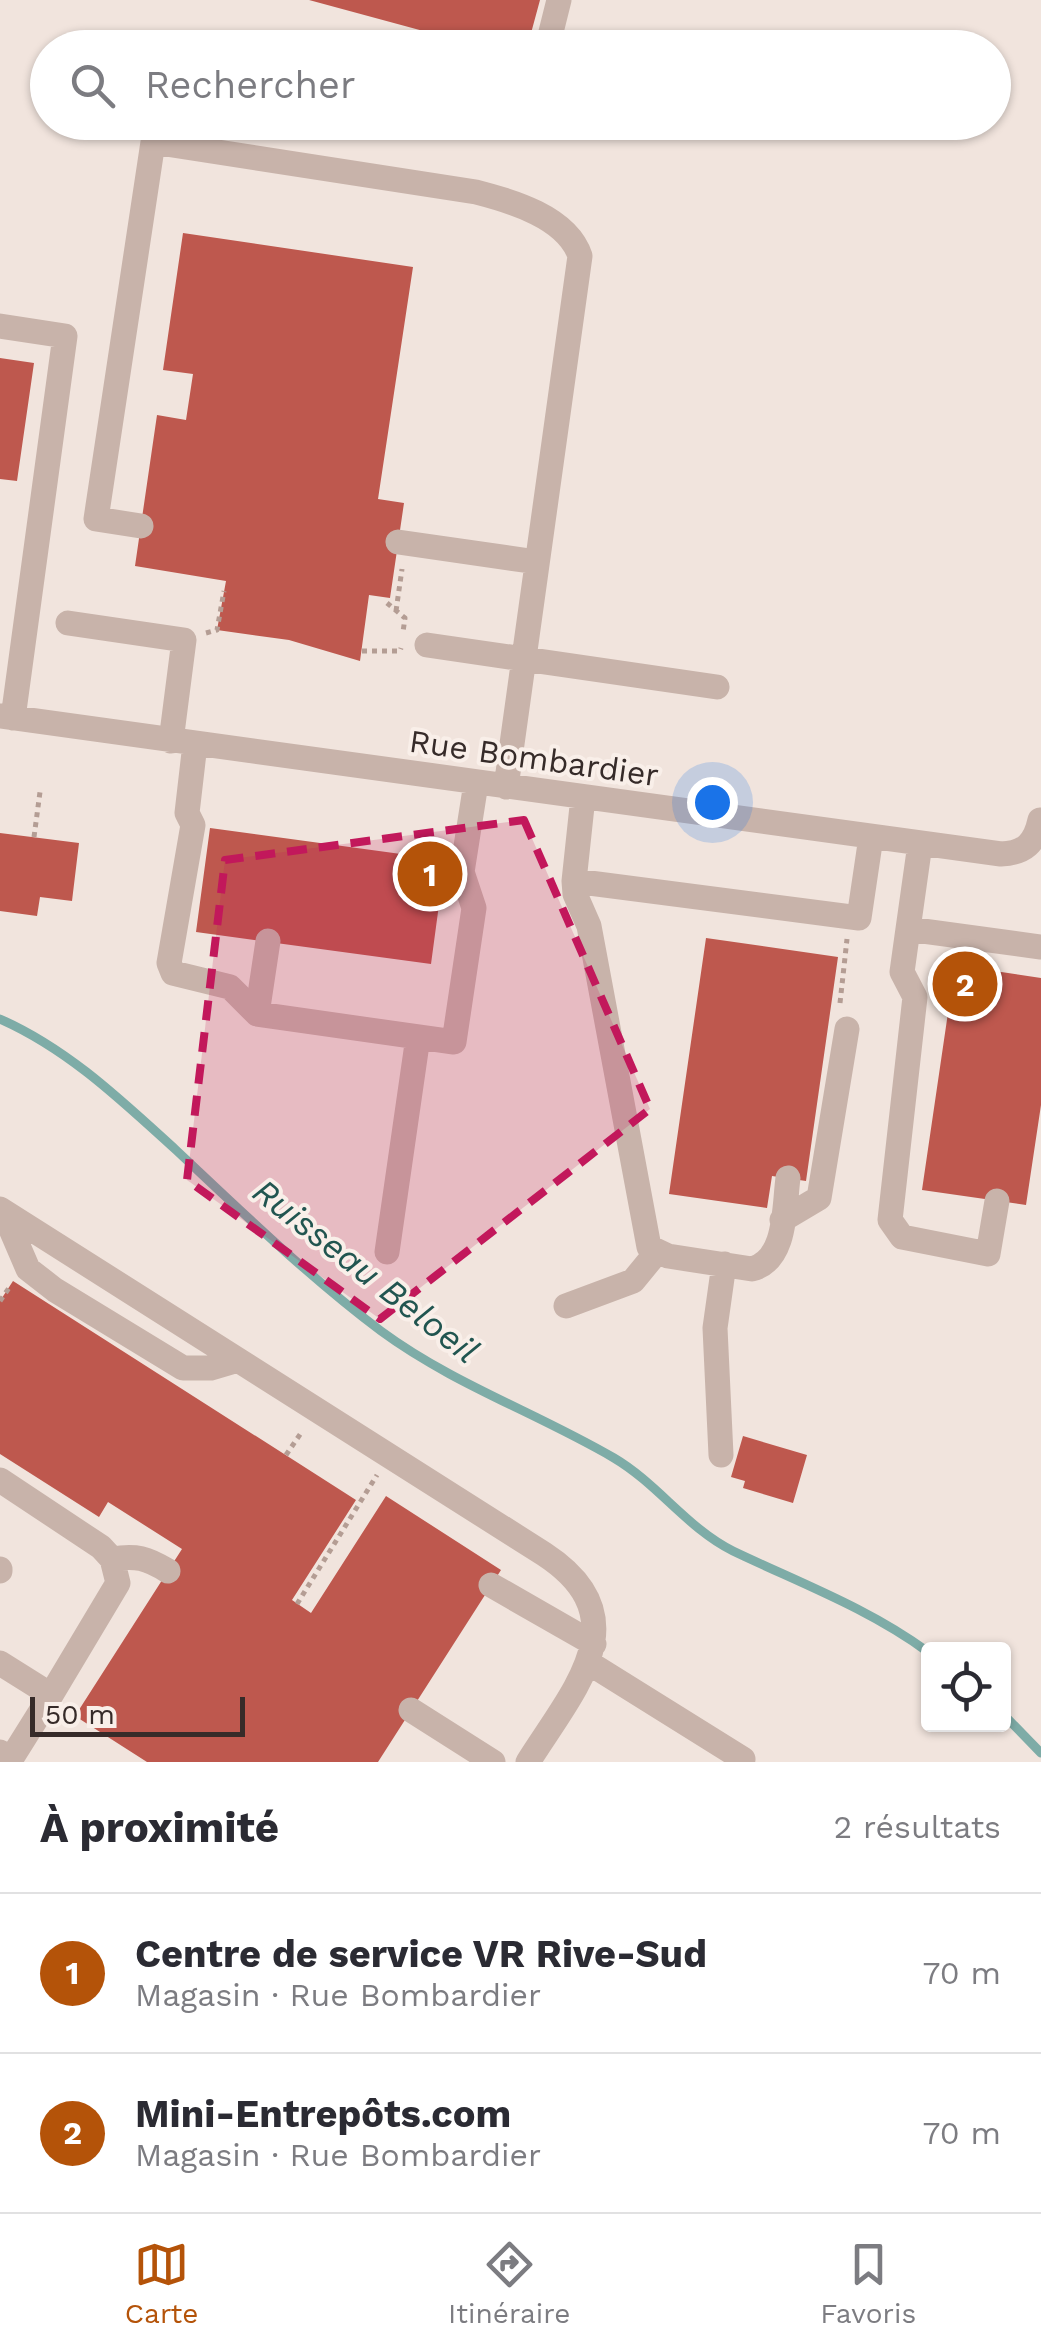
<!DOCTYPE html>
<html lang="fr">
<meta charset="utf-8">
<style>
body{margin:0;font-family:"Work Sans",sans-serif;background:#f2f2f3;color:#2b2b33}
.controls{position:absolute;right:30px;bottom:30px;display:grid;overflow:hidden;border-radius:10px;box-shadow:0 2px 8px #0004}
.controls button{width:90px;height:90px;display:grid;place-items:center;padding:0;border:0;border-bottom:2px solid #e1e1e2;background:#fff;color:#2b2b33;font:50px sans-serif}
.scale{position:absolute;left:30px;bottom:25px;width:215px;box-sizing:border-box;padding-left:10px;border:5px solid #362b29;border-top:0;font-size:28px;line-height:35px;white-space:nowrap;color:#362b29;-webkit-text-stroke:8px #f9efe9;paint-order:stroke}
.you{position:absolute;left:712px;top:802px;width:35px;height:35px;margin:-25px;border:8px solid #fff;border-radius:50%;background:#1a73e8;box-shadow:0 0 0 15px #1a73e833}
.badge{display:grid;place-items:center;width:65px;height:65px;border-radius:50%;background:#b45309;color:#fff;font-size:32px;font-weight:700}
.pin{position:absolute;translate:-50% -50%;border:5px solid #fff;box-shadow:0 2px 10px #0006}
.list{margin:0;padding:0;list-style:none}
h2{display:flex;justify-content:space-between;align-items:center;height:130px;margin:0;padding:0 40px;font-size:42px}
h2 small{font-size:32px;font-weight:400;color:#7c7c81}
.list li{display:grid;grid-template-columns:65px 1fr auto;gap:30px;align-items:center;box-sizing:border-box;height:160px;padding:0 40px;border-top:2px solid #e1e1e2}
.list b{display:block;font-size:38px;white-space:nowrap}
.list p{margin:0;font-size:32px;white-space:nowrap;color:#7c7c81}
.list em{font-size:32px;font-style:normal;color:#7c7c81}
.icon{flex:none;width:55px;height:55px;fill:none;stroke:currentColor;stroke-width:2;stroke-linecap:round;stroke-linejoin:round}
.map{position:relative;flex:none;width:1041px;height:1762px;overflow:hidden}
.search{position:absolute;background:#fff;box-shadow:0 2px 8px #0004;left:30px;right:30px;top:30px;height:110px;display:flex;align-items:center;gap:25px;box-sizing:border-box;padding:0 35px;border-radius:55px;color:#7c7c81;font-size:38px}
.sheet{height:450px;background:#fff}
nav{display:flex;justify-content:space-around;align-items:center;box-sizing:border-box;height:140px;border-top:2px solid #e1e1e2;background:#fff;font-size:28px;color:#7c7c81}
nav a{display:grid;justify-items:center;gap:5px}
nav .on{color:#b45309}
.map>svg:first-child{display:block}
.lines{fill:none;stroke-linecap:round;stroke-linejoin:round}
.stream{stroke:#7eaca7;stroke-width:9}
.building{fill:#be584e}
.path{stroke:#b49d94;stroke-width:5;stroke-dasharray:5 5;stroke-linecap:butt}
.minor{stroke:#c8b3aa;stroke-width:25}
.marked{fill:#c2185b;fill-opacity:0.2;stroke:#c2185b;stroke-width:8;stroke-dasharray:20 12;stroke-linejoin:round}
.labels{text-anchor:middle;stroke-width:8;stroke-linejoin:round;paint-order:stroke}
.street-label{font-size:32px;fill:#362b29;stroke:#f9efe9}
.water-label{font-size:35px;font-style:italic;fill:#215550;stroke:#f9efe9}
</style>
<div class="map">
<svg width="1041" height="1762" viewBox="0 0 1041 1762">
<rect width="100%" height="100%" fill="#f1e4dd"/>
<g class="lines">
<path class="stream" d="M 0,1019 C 68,1049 121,1100 176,1150 C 242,1212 308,1276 381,1331 C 453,1384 537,1413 614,1458 C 658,1484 687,1528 733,1551 C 800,1583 868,1608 928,1652
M 1004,1715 L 1041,1753"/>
</g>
<path class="building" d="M 309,0 L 540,0 L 527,48 L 486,48 Z
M 183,233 L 413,267 L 378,499 L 404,503 L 390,598 L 369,595 L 360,661 L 289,640 L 217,630 L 226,581 L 135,566 L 157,415 L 186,420 L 193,374 L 163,370 Z
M 0,358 L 34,363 L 17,481 L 0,479 Z
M 210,828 L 445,860 L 431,964 L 196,932 Z
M 0,833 L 79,843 L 72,901 L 40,897 L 37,916 L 0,911 Z
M 706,938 L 838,957 L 806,1181 L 772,1176 L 767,1208 L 669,1194 Z
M 955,965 L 1041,978 L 1041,1105 L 1026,1205 L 922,1190 Z
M 13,1281 L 356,1500 L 292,1600 L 311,1613 L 386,1496 L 501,1570 L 378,1762 L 147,1762 L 75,1716 L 182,1549 L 108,1502 L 99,1517 L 0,1454 L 0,1301 Z
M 743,1436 L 807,1455 L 793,1503 L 743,1488 L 745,1481 L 731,1477 Z"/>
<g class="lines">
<path class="path" d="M 387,603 L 405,618 L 403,632
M 396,611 L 402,569
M 206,633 L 217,630 L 224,591
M 362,651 L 400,651 L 401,648
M 34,837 L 40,792
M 936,977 L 953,979
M 840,1003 L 847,939
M 0,1301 L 11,1285
M 286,1455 L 301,1433
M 297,1604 L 377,1475"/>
<path class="minor" d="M 547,48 L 559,0
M 0,326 L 65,336 L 13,718
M 141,526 L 96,519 L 153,142 L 476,192 C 511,201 567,217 580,256 L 506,787
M 398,542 L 537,562
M 68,623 L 184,640 L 171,741
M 427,645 L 717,687
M 0,716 L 1001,854 C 1025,853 1035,843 1040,820
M 195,744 L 187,813 L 193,825 L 169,963 L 173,973 L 230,987 L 257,1014
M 583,797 L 574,881 L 605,885 L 859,918 L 871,837
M 920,844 L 908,929 L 1041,947
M 574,881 L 575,894 L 589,926 L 649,1247 L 668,1256 L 752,1269 C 787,1260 784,1207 788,1178
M 908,929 L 902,972 L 915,997 L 890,1220 L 902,1237 L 988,1254 L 997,1201
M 268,941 L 257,1014 L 454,1042 L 474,908 L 462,872 L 476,783
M 0,1209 L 544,1554 C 642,1618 573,1690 528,1762
M 3,1211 L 28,1269 L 55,1290 L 183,1368 L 211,1368 L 238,1360
M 782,1220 L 819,1198 L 847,1029
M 387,1252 L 418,1037
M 566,1306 L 633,1281 L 656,1253
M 721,1455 L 715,1328 L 724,1264
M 0,1480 L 101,1547 L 112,1559 L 118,1583 L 51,1695 L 0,1663
M 112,1559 C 136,1555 147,1558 168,1571
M 0,1569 L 0,1571
M 491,1585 L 594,1644
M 589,1663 L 743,1759 L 741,1762
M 411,1710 L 493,1762
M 0,1752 L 11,1759 L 51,1695"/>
</g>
<path class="marked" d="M 524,820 L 650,1109 L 380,1319 L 187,1180 L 225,860 Z"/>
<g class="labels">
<g class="street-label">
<text transform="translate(534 758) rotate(8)" y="11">Rue Bombardier</text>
</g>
<g class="water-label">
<text transform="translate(366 1271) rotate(38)" y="12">Ruisseau Beloeil</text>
</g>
</g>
</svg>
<div class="controls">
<button><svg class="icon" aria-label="locate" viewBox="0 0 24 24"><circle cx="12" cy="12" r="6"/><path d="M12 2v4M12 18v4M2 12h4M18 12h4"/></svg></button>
</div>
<div class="scale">50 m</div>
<div class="you"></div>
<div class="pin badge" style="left:430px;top:874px">1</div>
<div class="pin badge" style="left:965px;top:984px">2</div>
<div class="search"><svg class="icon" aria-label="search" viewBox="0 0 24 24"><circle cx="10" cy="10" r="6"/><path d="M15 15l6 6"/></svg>Rechercher</div>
</div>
<section class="sheet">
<h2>À proximité<small>2 résultats</small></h2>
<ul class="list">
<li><span class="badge">1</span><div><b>Centre de service VR Rive-Sud</b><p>Magasin · Rue Bombardier</p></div><em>70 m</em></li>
<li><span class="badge">2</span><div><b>Mini-Entrepôts.com</b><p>Magasin · Rue Bombardier</p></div><em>70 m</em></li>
</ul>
</section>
<nav>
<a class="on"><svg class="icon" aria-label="map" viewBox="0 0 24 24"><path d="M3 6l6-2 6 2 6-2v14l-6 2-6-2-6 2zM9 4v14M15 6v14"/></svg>Carte</a>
<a><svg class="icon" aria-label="directions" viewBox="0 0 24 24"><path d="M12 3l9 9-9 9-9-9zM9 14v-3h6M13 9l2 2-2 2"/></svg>Itinéraire</a>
<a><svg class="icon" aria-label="saved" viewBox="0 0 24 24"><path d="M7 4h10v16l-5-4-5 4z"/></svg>Favoris</a>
</nav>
